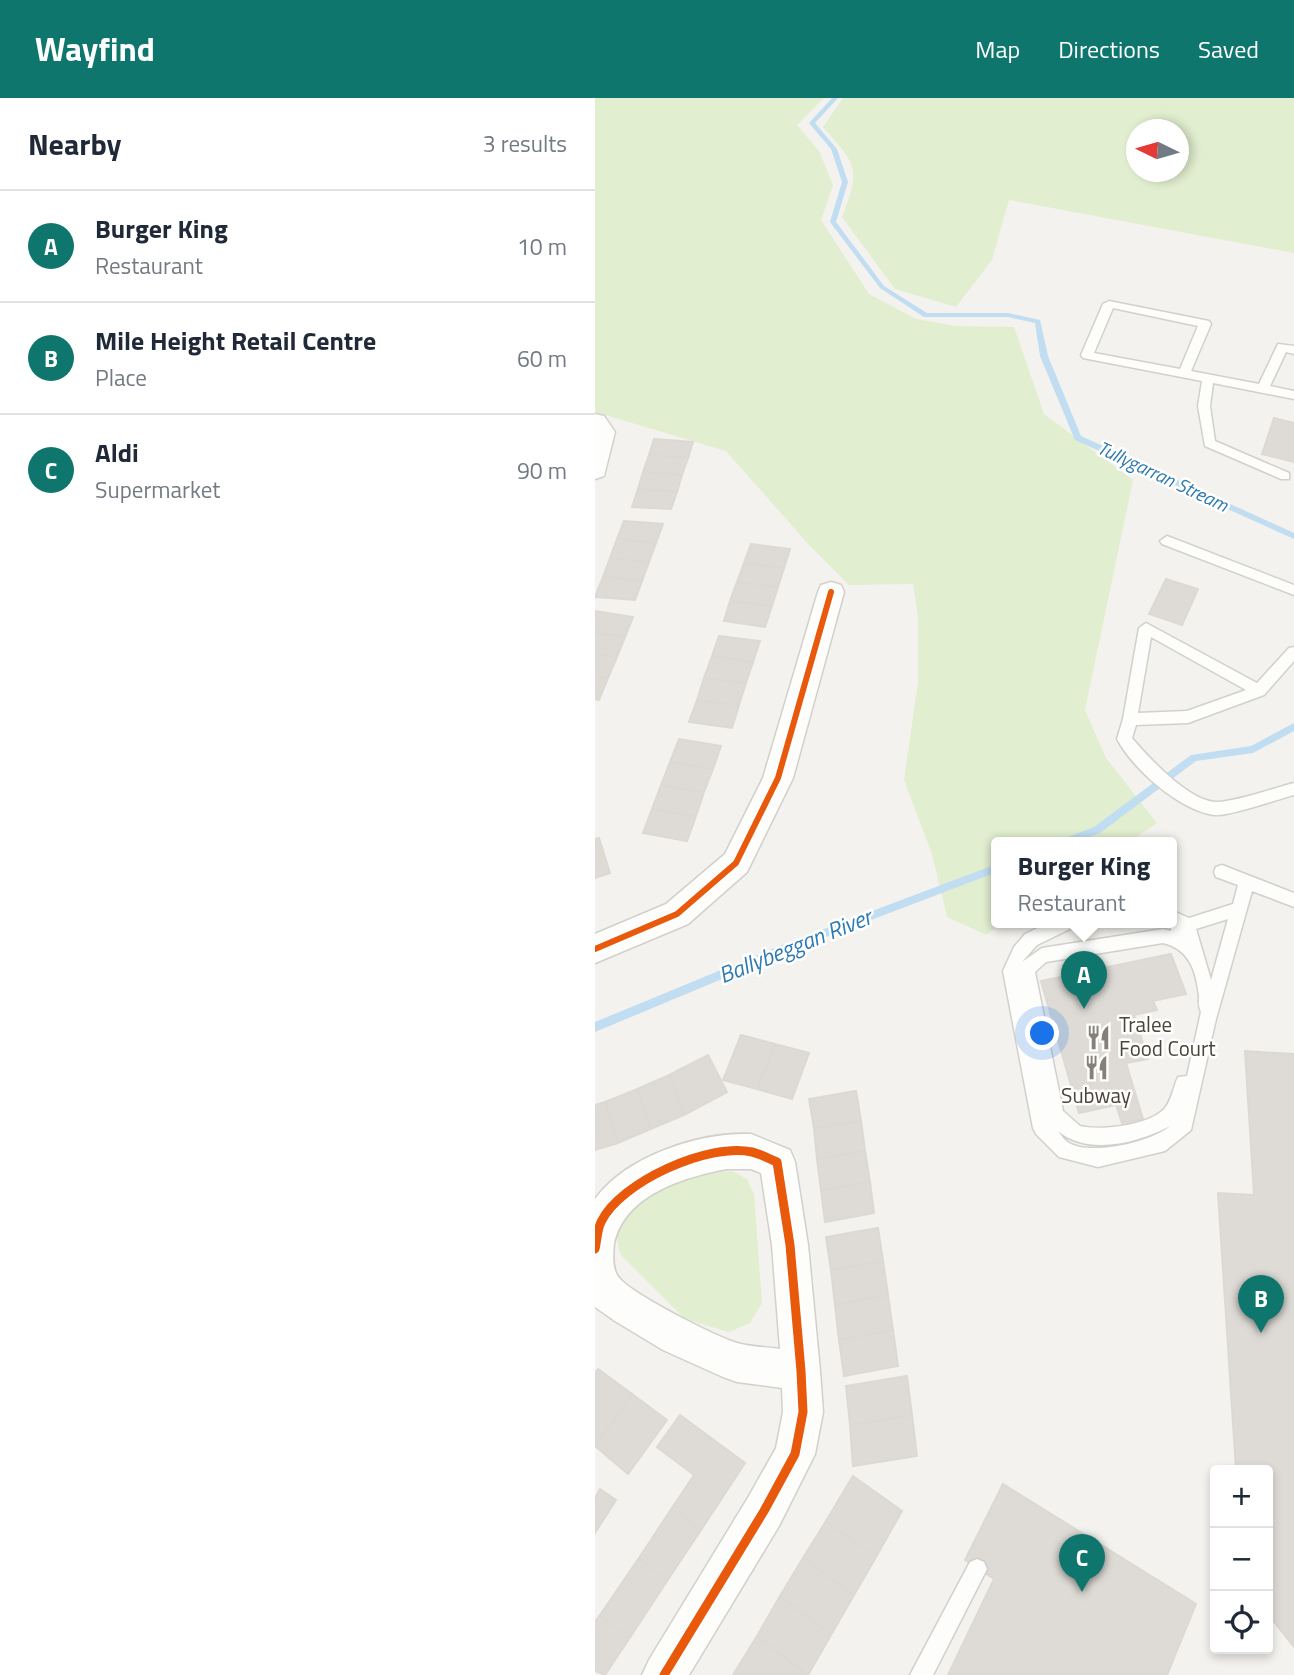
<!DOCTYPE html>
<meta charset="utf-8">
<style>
body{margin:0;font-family:"Titillium Web",sans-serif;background:#f6f6f7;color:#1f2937}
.controls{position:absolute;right:21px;bottom:21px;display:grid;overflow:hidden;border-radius:7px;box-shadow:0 4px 10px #0003}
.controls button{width:63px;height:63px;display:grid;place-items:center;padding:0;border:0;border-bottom:2px solid #e0e1e3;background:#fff;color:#1f2937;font:35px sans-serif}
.compass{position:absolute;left:531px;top:21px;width:63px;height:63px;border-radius:50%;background:#fff;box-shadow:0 4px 10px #0003;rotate:275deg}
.you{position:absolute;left:448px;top:936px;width:24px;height:24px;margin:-18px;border:5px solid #fff;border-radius:50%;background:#1a73e8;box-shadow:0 0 0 10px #1a73e833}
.badge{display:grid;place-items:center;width:46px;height:46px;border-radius:50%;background:#0f766e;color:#fff;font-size:23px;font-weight:700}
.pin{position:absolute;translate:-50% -58px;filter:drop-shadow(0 2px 4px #0008)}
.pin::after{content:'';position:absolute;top:37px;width:24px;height:21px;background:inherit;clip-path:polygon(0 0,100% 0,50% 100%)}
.popup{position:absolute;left:396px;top:739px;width:186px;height:91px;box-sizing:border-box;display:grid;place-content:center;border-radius:7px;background:#fff;filter:drop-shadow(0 2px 5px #0005);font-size:23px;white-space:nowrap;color:#747a83}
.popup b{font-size:26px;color:#1f2937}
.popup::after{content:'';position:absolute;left:50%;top:100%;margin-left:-14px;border:14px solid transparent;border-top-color:#fff}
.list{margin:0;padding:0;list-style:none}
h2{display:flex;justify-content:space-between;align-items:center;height:91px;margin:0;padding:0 28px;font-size:30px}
h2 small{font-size:23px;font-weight:400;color:#747a83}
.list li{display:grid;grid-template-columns:46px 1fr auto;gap:21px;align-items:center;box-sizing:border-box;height:112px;padding:0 28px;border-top:2px solid #e0e1e3}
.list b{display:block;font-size:26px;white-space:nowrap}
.list p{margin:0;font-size:23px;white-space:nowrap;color:#747a83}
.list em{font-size:23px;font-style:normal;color:#747a83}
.icon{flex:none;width:38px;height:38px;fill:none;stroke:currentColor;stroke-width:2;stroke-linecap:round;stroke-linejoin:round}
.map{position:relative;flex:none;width:699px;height:1577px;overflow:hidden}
header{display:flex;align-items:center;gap:42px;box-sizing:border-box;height:98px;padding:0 35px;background:#0f766e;color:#fff}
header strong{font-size:33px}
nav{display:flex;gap:38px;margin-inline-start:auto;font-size:24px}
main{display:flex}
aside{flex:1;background:#fff}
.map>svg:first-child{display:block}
.green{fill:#e1eecf;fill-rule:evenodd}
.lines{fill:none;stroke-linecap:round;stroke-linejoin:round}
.stream{fill:#c0ddf1;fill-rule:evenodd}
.building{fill:#dedbd6;stroke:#dcd9d4;stroke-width:2}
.service-casing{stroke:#d2d0cb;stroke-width:3}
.minor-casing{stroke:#d2d0cb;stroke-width:3}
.service{fill:#fdfdfc;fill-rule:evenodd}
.minor{fill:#fdfdfc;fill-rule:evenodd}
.cycleway-far1-casing{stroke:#fff;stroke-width:10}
.cycleway-casing{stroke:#fff;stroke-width:13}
.cycleway-far1{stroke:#e8590c;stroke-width:6}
.cycleway{stroke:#e8590c;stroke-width:9}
.labels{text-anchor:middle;stroke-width:5;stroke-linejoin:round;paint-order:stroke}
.far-water-label{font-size:19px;font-style:italic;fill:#2e7ab2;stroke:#fff}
.poi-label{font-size:21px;fill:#4b4439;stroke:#fff;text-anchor:start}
.water-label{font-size:23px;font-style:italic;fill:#2e7ab2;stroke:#fff}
</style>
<header>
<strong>Wayfind</strong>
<nav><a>Map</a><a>Directions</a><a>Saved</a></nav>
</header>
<main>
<aside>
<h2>Nearby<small>3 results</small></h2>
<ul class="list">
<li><span class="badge">A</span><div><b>Burger King</b><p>Restaurant</p></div><em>10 m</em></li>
<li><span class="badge">B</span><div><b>Mile Height Retail Centre</b><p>Place</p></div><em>60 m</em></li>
<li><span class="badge">C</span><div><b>Aldi</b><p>Supermarket</p></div><em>90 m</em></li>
</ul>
</aside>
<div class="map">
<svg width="699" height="1577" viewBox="0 0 699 1577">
<rect width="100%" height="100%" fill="#f4f2ee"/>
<path class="green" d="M 0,0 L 229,0 L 202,27 L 224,53 L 238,87 L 226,122 L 274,196 L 321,221 L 361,228 L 419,229 L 449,316 L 538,382 L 490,612 L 511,660 L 562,725 L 532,745 L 402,745 L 402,825 L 409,825 L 391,837 L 352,819 L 337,756 L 309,682 L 323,584 L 323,518 L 318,486 L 254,487 L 214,447 L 131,353 L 0,314 Z
M 248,0 L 699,0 L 699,155 L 414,102 L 397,162 L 361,209 L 300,191 L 247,119 C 266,69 262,68 228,29 ZM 542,32 L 584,32 L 584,74 L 542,74 Z
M 137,1073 L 152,1081 L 159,1096 L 167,1205 L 155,1225 L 134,1234 L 90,1221 L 25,1156 L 19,1124 L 38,1101 L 99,1077 Z"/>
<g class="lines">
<path class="stream" d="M 237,0 L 243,0 L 220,25 L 242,51 L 253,84 L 241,124 L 289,188 L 332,215 L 413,215 L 445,222 L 453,258 L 486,338 L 699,435 L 699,441 L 480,342 L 445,258 L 440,225 L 413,219 L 329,219 L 285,190 L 235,124 L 247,84 L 236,51 L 214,25 Z
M 699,625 L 699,633 L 658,655 L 601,663 L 505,735 L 479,745 L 463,745 L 465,742 L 499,729 L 596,657 L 656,648 Z
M 402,766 L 402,774 L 192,854 L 0,934 L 0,924 L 184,848 Z"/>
</g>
<path class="building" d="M 679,320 L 699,325 L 699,364 L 667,356 Z
M 59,341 L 98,344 L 93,360 L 54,357 Z
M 54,357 L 93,360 L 87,377 L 48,374 Z
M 48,374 L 87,377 L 82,394 L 43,391 Z
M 43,391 L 82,394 L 76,411 L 37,409 Z
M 29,423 L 68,426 L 61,445 L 22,441 Z
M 22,441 L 61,445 L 54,464 L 15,460 Z
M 156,446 L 195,451 L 189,470 L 149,465 Z
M 15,460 L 54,464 L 47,483 L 8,479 Z
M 149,465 L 189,470 L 183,489 L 142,484 Z
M 8,479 L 47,483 L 40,502 L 0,499 Z
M 571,481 L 603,491 L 587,527 L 554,516 Z
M 142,484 L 183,489 L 177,508 L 135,503 Z
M 135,503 L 177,508 L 170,529 L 129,523 Z
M 0,513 L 38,519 L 30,539 L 0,535 Z
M 0,535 L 30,539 L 22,559 L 0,556 Z
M 124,538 L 165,543 L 158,564 L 117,558 Z
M 0,556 L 22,559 L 13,580 L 0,579 Z
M 117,558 L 158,564 L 151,585 L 109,580 Z
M 0,579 L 13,580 L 4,602 L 0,601 Z
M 109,580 L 151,585 L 144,607 L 102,602 Z
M 102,602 L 144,607 L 137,630 L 94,624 Z
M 84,641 L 126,648 L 118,671 L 75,664 Z
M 75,664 L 118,671 L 109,694 L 66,687 Z
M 66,687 L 109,694 L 101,718 L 57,711 Z
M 57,711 L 101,718 L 92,743 L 48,735 Z
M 4,740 L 15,775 L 0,780 L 0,741 Z
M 576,856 L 591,896 L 558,903 L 562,912 L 539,917 L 553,961 L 531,965 L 548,1021 L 527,1025 L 521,1007 L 484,1015 L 446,883 Z
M 146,937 L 180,946 L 162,991 L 128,982 Z
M 180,946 L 214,955 L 197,1001 L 162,991 Z
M 650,953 L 699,956 L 699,1549 L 673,1516 L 673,1372 L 641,1372 L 623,1095 L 659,1097 Z
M 113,957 L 132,994 L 89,1017 L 74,977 Z
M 74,977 L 89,1017 L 56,1031 L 42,991 Z
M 42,991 L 56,1031 L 23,1045 L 10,1004 Z
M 261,993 L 266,1023 L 219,1030 L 214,1001 Z
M 10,1004 L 23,1045 L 0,1052 L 0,1007 Z
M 266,1023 L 270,1053 L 222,1061 L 219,1030 Z
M 270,1053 L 275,1084 L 226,1092 L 222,1061 Z
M 275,1084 L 279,1115 L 230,1124 L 226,1092 Z
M 283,1130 L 288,1163 L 236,1172 L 231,1139 Z
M 288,1163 L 293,1197 L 240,1207 L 236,1172 Z
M 293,1197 L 298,1232 L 244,1242 L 240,1207 Z
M 298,1232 L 303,1268 L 249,1278 L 244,1242 Z
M 3,1271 L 37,1296 L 0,1348 L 0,1276 Z
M 312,1278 L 317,1317 L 255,1327 L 251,1288 Z
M 37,1296 L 72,1322 L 33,1376 L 0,1348 Z
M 85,1317 L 150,1365 L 106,1432 L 77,1410 L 99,1377 L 62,1349 Z
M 317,1317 L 322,1358 L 258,1368 L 255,1327 Z
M 258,1378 L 307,1413 L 281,1459 L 231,1423 Z
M 408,1386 L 601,1506 L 572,1577 L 353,1577 L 399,1481 L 370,1462 Z
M 5,1391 L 21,1402 L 0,1435 L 0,1400 Z
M 77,1410 L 106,1432 L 72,1483 L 44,1460 Z
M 231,1423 L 281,1459 L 259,1497 L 208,1460 Z
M 44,1460 L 72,1483 L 34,1541 L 5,1517 Z
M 208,1460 L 259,1497 L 236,1537 L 185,1498 Z
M 185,1498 L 236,1537 L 213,1577 L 162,1538 Z
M 5,1517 L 34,1541 L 10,1577 L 0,1573 L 0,1524 Z
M 162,1538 L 212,1577 L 138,1577 Z"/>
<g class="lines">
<defs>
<path id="service" d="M 514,203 L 614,223 L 616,226 L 596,273 L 664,286 L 683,246 L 699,248 L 699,256 L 691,254 L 675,288 L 699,293 L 699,301 L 618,285 L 615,308 L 620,343 L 694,375 L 694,381 L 686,381 L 610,348 L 603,308 L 607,283 L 488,260 L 486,257 L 508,206 ZM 518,210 L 603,228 L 585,271 L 499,255 Z
M 572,438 L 699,487 L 699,497 L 567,446 L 565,443 Z
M 551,525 L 662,585 L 694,550 L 699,549 L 699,563 L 669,597 L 593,625 L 541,627 L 537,640 C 553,659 596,706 624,704 C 647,702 676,691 699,685 L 699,697 C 683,701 633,719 619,717 C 584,712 538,671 522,641 L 528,621 L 544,530 ZM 556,539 L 651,592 L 592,613 L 543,615 Z
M 627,767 L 699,795 L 699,809 L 657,793 L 621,921 L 596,1032 L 570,1053 L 503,1069 L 464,1059 L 441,1036 L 438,1030 L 408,873 L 419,849 L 430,836 L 453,825 L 479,825 L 477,830 L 442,847 L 427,864 L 447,850 L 568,831 L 576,833 L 576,827 L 573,825 L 576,825 L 576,812 L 594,820 L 638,806 L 643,787 L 621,779 L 619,774 L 621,769 ZM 633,821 L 616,882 L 601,831 ZM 568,845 C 594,851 601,872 604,898 C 604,905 603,908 606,914 L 592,978 L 583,979 C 578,990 577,1001 570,1010 C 556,1027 506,1033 485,1028 L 468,1013 L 440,874 L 451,864 ZM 575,1028 C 557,1044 496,1058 474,1045 C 470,1043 466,1037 463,1033 C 493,1058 543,1045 575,1028 Z
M 382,1461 L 389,1464 L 392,1471 L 338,1577 L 315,1577 L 375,1464 Z"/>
<path id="minor" d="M 0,316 L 9,318 L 20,334 L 9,378 L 0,381 Z
M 236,484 L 246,487 L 249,494 L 198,680 L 152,774 L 93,826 L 0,865 L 0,836 L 71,806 L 130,756 L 168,680 L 223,494 L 226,487 Z
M 156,1036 L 195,1052 L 200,1064 L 213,1147 L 225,1273 L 228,1314 L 220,1356 L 184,1428 L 94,1577 L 47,1577 L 54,1562 L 154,1398 L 181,1350 L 188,1314 L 187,1290 L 142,1284 L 128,1279 L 68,1252 L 20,1223 L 0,1209 L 0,1101 C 31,1058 104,1034 156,1036 ZM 132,1071 L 156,1071 L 166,1075 L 177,1147 L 185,1251 C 171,1249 155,1249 142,1245 C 122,1239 31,1194 22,1177 C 17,1168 18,1156 19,1146 C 29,1097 89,1079 132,1071 Z"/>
</defs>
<use href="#service" class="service-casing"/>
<use href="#minor" class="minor-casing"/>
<use href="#service" class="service"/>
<use href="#minor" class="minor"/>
<defs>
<path id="cycleway-far1" d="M 0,851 L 82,816 L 141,765 L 183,680 L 236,494"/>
<path id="cycleway" d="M 0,1151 C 2,1143 2,1132 6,1124 C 25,1084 114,1044 157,1054 C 166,1056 174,1061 182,1064 L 195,1147 L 206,1273 L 208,1314 L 200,1356 L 169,1413 L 69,1577"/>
</defs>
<use href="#cycleway-far1" class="cycleway-far1-casing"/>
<use href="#cycleway" class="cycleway-casing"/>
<use href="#cycleway-far1" class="cycleway-far1"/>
<use href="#cycleway" class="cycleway"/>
</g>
<defs>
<symbol id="restaurant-bare" viewBox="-9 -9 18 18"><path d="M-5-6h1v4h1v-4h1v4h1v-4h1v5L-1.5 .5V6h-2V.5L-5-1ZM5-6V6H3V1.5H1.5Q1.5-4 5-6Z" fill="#868178" stroke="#fff" stroke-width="2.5" paint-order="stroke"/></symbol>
</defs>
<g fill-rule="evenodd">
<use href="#restaurant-bare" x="486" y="922" width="35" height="35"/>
<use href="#restaurant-bare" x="484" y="952" width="35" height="35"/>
</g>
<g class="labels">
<g class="far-water-label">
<text transform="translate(568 378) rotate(25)" y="7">Tullygarran Stream</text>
</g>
<g class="poi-label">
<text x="524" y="934">Tralee<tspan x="524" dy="24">Food Court</tspan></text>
<text x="501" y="1005" text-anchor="middle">Subway</text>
</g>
<g class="water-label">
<text transform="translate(200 848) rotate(-22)" y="8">Ballybeggan River</text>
</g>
</g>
</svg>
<div class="controls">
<button>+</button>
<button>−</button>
<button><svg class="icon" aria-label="locate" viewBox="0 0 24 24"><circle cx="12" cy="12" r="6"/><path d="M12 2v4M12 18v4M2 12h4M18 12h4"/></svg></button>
</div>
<svg class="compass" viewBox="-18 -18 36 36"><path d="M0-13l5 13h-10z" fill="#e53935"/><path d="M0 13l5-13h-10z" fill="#747a83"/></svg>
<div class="you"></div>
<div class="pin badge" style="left:489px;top:911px">A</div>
<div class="popup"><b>Burger King</b>Restaurant</div>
<div class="pin badge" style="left:666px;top:1235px">B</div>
<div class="pin badge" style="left:487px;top:1494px">C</div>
</div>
</main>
